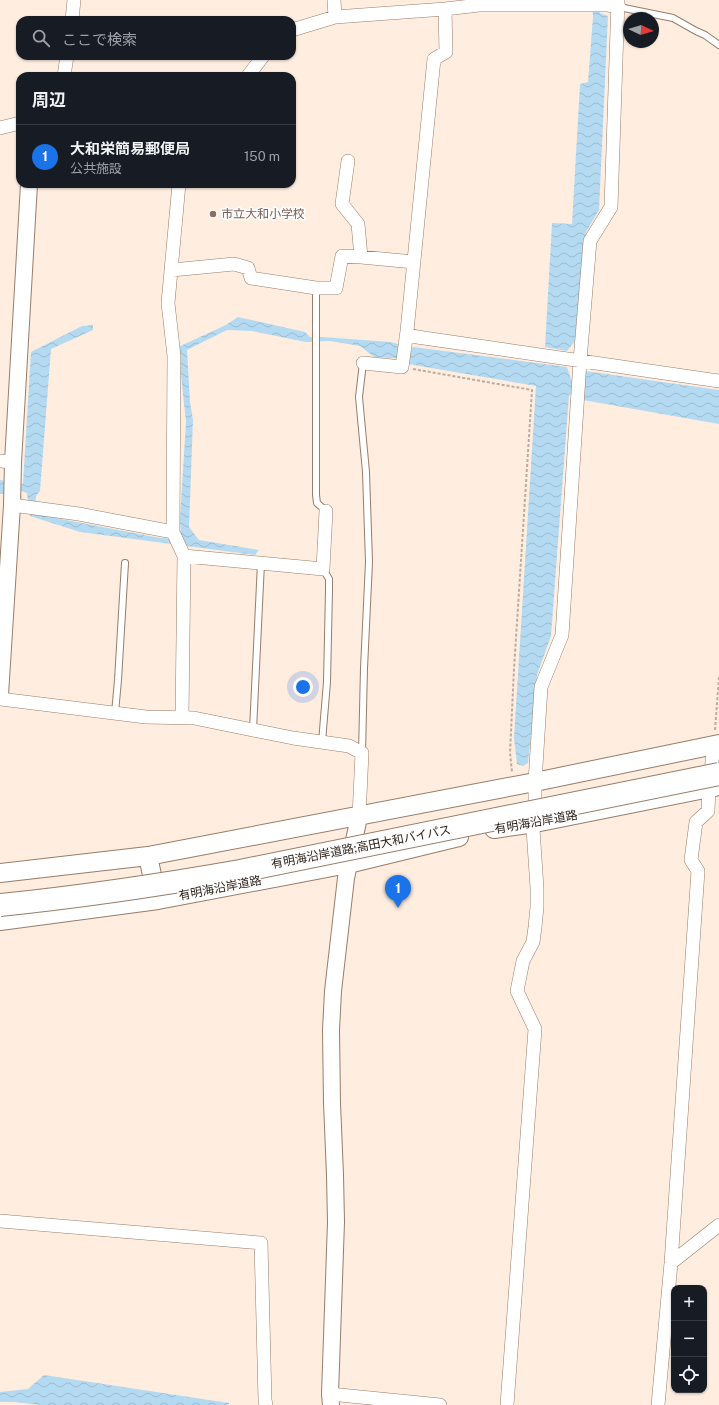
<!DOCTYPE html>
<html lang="ja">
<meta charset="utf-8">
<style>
body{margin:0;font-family:"Public Sans","Noto Sans JP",sans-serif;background:#242831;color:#f1f3f6}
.controls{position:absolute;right:12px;bottom:12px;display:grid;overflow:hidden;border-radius:8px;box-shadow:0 1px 3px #0004}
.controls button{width:36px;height:36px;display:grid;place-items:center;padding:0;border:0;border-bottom:1px solid #363941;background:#171b24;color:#f1f3f6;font:20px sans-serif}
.compass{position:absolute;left:623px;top:12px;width:36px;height:36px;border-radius:50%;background:#171b24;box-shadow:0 1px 3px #0004;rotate:94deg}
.you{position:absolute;left:303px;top:687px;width:14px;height:14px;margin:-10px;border:3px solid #fff;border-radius:50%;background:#1a73e8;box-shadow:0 0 0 6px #1a73e833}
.badge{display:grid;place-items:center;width:26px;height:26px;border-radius:50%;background:#1a73e8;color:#fff;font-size:13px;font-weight:700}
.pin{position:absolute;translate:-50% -33px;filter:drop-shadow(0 1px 2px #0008)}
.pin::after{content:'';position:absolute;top:21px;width:14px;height:12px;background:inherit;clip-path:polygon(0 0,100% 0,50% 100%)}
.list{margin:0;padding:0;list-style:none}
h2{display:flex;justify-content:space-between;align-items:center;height:52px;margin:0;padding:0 16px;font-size:17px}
h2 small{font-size:13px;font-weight:400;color:#9ea1a6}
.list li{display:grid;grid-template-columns:26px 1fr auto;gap:12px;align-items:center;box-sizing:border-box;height:64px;padding:0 16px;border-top:1px solid #363941}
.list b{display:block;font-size:15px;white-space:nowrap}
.list p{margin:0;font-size:13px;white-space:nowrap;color:#9ea1a6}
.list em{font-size:13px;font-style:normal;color:#9ea1a6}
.icon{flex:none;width:22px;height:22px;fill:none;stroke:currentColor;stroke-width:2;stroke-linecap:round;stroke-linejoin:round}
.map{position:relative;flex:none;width:719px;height:1405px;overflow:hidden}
.search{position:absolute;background:#171b24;box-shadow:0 1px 3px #0004;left:16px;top:16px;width:280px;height:44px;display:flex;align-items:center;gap:10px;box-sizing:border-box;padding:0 14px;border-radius:12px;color:#9ea1a6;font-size:15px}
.panel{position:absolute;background:#171b24;box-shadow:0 1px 3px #0004;left:16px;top:72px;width:280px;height:116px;border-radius:12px}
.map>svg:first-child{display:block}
.water{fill:url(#water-waves)}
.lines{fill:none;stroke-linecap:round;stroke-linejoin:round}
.service-casing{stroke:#987d69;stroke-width:8}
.minor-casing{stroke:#987d69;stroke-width:14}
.tertiary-casing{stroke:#987d69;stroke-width:18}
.secondary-casing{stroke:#987d69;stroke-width:20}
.path{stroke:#bcaca0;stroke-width:2;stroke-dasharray:3 2;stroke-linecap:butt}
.service{stroke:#fff;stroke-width:6}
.minor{stroke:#fff;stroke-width:13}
.tertiary{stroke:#fff;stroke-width:16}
.secondary{stroke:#fff;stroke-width:18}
.motorway-bridge-casing{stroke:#987d69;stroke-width:24;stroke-linecap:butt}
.motorway-bridge{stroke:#fff;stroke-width:22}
.education-dot{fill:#8d6e63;stroke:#fdfdfd;stroke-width:1.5}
.labels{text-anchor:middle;stroke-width:3.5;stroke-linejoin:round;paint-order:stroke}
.education-label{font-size:12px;fill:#785e54;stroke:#fdfdfd;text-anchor:start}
.street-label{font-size:12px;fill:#281e16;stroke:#fdfdfd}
</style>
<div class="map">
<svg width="719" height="1405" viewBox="0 0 719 1405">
<defs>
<pattern id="water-waves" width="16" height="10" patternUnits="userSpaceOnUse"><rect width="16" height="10" fill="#b4daf2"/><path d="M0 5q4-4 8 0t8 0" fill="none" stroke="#9bbbcf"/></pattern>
</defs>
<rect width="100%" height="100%" fill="#ffeddf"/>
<path class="water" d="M 592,0 L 599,0 L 600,13 L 608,16 L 599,210 L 586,232 L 576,340 L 567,351 L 545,347 L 552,223 L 572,224 L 580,84 L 588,82 L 593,17 Z
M 238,317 L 305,332 L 310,337 L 322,337 L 391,342 L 398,344 L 397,354 L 409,355 L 413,347 L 567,367 L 572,382 L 585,371 L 719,390 L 719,424 L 583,400 L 583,394 L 569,395 L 551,636 L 537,675 L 528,763 L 523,766 L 517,764 L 514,738 L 536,386 L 408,364 L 407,359 L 374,357 L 360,346 L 330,341 L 306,342 L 252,331 L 227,330 L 187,350 L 190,402 L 193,420 L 189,527 L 199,540 L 259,550 L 255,555 L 80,532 L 30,516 L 27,493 L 21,491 L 0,494 L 0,480 L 23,484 L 31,352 L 82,326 L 93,325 L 93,330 L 51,349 L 40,491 L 36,496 L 35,514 L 160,538 L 181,539 L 180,519 L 186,422 L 178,347 L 226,325 Z
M 44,1375 L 229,1403 L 229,1405 L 40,1405 L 14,1402 L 0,1402 L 0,1392 L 28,1389 Z"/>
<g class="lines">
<defs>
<path id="service" d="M 619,7 L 673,18 L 696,31 L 705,35 L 719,45
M 316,288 L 316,495 L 317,503 L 326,511
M 115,713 L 118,680 L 125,563
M 253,730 L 261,563
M 322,742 L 327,682 L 329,590 L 329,579 L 323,569
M 362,753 L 364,668 L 369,562 L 366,472 L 359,397 L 363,363"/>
<path id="minor" d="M 334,0 L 335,17
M 445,9 L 446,52 L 434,59 L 407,331 L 410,335 L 417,337 L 719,381
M 72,20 L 74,0
M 292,30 L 335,17 L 445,9 L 479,5 L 608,5 L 619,7
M 64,76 L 67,56
M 248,76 L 263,56
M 0,128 L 20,123
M 348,161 L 342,204 L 358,224 L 361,257
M 179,184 L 168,303 L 174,356 L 173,532 L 184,556 L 182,717
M 172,270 L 234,264 L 248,268 L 251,278 L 316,288 L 336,288 L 342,256 L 361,257 L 414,262
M 363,363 L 402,367 L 407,331
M 0,461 L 13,462
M 12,505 L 79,514 L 173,532
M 184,556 L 323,569 L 326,511
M 0,699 L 146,717 L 194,718 L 293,738 L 349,746 L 362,753 L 359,817
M 0,1221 L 261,1243 L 265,1400 L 266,1405
M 671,1263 L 719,1225
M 330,1394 L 440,1405
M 507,1405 L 535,1029 L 517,991 L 523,961 L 533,942 L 535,927 L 537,907 L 537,888 L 533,829 L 535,823 L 535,782 L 541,687 L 562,635 L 580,361 L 590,241 L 611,207 L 618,0
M 658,1405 L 671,1263 L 698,871 L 691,860 L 696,822 L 708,811 L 709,788 L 714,745"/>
<path id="tertiary" d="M 0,695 L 12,505 L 13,462 L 29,184
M 331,1405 L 330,1394 L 336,1222 L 335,1175 L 332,1103 L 331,1030 L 333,991 L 346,878 L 359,817"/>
<path id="secondary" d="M 494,829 L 535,823 L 719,786
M 148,856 L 157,899
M 0,873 L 148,856 L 535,782 L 719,744
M 0,921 L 158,900 L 348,864 L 459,837"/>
</defs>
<use href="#service" class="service-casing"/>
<use href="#minor" class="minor-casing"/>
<use href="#tertiary" class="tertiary-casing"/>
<use href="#secondary" class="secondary-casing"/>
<path class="path" d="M 413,369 L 532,390 L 514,669 L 510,753 L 512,772
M 715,730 L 719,677"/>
<use href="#service" class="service"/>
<use href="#minor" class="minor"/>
<use href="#tertiary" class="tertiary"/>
<use href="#secondary" class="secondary"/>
<defs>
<path id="motorway-bridge" d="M 0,905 C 80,897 160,885 240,871 L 719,774"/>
</defs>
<use href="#motorway-bridge" class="motorway-bridge-casing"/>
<use href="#motorway-bridge" class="motorway-bridge"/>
</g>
<circle class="education-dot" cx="213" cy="214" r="4"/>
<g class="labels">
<g class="education-label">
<text x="221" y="218">市立大和小学校</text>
</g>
<g class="street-label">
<text transform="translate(536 822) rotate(-10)" y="4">有明海沿岸道路</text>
<text transform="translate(361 847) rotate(-11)" y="4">有明海沿岸道路;高田大和バイパス</text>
<text transform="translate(220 888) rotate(-11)" y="4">有明海沿岸道路</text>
</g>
</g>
</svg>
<div class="controls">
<button>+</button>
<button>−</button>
<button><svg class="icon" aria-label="locate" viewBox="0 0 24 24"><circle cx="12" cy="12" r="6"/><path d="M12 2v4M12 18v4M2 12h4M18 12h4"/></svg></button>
</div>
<svg class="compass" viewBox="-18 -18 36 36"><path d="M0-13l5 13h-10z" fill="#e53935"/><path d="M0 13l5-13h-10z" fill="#9ea1a6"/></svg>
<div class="you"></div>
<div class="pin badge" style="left:398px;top:908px">1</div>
<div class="search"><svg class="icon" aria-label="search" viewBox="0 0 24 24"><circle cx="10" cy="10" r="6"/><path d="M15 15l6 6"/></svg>ここで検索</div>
<section class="panel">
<h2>周辺<small></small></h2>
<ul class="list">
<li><span class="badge">1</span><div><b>大和栄簡易郵便局</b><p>公共施設</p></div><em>150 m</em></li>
</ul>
</section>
</div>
